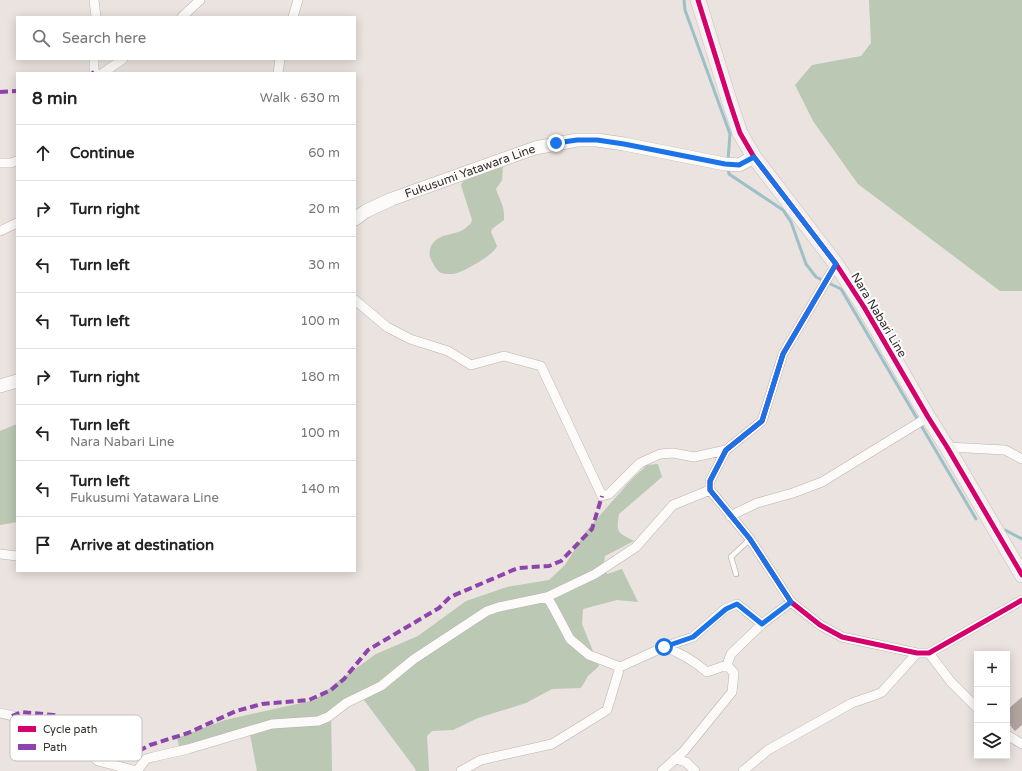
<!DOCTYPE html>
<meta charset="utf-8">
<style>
body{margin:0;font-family:"Varela Round",sans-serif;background:#f2f2f2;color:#222}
.controls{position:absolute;right:12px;bottom:12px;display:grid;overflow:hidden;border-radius:0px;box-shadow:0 2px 10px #0003}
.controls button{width:36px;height:36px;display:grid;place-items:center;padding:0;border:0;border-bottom:1px solid #e0e0e0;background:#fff;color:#222;font:20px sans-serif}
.stop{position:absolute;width:12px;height:12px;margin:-9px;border:3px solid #1a73e8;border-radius:50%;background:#fff}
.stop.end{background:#1a73e8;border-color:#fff;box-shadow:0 1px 4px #0008}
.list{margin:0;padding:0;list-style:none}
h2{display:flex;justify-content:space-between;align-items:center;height:52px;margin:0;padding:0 16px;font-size:17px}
h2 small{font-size:13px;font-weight:400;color:#767676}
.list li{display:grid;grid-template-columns:26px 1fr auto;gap:12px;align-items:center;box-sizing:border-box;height:56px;padding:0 16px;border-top:1px solid #e0e0e0}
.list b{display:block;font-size:15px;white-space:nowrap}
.list p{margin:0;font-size:13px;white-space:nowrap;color:#767676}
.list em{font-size:13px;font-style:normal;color:#767676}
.icon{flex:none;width:22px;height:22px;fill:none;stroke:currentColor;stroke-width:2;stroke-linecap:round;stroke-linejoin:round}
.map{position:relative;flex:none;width:1022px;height:771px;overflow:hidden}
.search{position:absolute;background:#fff;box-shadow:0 2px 10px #0003;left:16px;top:16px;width:340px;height:44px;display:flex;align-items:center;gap:10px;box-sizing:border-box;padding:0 14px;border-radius:0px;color:#767676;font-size:15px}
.panel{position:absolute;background:#fff;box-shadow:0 2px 10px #0003;left:16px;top:72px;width:340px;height:500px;border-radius:0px}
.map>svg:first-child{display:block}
.forest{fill:#bac8b4}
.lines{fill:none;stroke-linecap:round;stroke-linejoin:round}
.stream{stroke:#9dbfc7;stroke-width:3}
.building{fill:#b1a5a2}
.service-casing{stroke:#bab4b1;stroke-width:6}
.minor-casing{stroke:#bab4b1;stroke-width:10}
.secondary-casing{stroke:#bab4b1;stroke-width:14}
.primary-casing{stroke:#c3bfbe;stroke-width:16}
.service{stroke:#fcfbfa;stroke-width:4.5}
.minor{stroke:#fcfbfa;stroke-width:9}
.secondary{stroke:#fcfbfa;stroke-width:13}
.primary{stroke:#f5eeee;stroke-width:15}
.quiet{stroke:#8e44ad;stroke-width:4;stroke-dasharray:8 4;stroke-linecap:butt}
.cycleway-casing{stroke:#fff;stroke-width:8}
.cycleway{stroke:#d6006c;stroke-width:5}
.route{stroke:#1a73e8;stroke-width:5}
.labels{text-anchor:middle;stroke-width:4;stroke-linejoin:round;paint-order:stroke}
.street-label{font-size:12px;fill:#332f2c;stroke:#fff}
.key{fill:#fff;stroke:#c2c1c0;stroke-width:1}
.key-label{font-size:11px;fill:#332f2c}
</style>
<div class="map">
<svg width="1022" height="771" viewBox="0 0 1022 771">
<rect width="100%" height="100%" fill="#eae3df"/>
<path class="forest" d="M 869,0 L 1022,0 L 1022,291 L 1000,291 L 858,184 L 813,121 L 795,85 L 812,65 L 861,56 L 871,43 Z
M 503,166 L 502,180 L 496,189 C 500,201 505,207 504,220 L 492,229 L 491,232 L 497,246 C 494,255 462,273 453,274 C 450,274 443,274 441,273 C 436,270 432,262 430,257 C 429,253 430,246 433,243 C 440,234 452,235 461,231 C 465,229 468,226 471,223 L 472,220 L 461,185 L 463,181 Z
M 17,424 L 17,522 L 0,525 L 0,431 Z
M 658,464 L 662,477 L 619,514 C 616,533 617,532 634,541 L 605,556 L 604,563 L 607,574 L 622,569 L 638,602 L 617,600 L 583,609 L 582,624 L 599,666 L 588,676 L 581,688 L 552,689 L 526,703 L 478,718 L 453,730 L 432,731 L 427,736 L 429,771 L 416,771 L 414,767 L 361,696 L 331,710 L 332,771 L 257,771 L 249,729 L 193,750 L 179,746 L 177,738 L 225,720 L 315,700 L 337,682 L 376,654 L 418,636 L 466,601 L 507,587 L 549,580 L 565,565 L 587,530 L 631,480 L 647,465 Z"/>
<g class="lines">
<path class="stream" d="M 684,0 L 685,10 L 730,134 L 728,160
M 728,168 L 729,174 L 783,210 L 791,222 L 806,264 L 816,277 L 841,289 L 976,519
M 1005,530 L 1022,539"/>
</g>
<path class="building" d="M 1022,697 L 1022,725 L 1015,731 L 1007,722 L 1007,710 Z"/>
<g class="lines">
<defs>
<path id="service" d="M 736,574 L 731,557 L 750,539"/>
<path id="minor" d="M 94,0 L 96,17
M 182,17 L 200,0
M 293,17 L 298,0
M 94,59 L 94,72 L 96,73
M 103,73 L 123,59
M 278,73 L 280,59
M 0,163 L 11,163 L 17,161
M 0,231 L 17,223
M 836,264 L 783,354 L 762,421 L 726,450 L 710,481 L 710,490 L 750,539 L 791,602 L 820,625 L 842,637 L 917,653 L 929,653 L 1022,600
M 355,300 L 387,327 L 410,339 L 448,351 L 471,365 L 504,356 L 541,366 L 602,496 L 609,494 L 640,463 L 660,454 L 673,453 L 694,457 L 726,450
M 947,447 L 1005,450 L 1022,459
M 730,516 L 757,503 L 793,493 L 822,482 L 928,417
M 0,554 L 17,556
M 547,597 L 553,607 L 570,639 L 589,655 L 620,667
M 664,647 C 679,652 694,661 707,672 L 727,665
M 929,653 L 951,682 L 977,708
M 0,713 L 55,726 L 98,761 L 137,771
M 1007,735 L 1022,744
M 675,759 L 686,762 L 695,771
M 137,771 L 146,759 L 153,757 L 188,749 L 272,724 L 318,721 L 328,717 L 346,703 L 381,686 L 414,659 L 487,611 L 499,607 L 547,597 L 595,574 L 636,547 L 673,505 L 710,490
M 461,771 L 481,760 L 552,744 L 607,710 L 620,667 L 664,647 L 693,637 L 725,609 L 737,604 L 762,624
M 662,771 L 684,751 L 732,692 L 734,673 L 727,665 L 731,654 L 762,624 L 791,602
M 743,771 L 768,750 L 852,703 L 878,694 L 882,692 L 917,653"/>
<g id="secondary">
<path id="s1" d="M 355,219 L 366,211 L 392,199 L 535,148 L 577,140 L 597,140 L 624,144 L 725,164 L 739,165 L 754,157"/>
<path d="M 0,386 L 17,381"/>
</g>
<path id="primary" d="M 698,0 L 730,103 L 740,133 L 754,157 L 836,264 L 864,307 L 928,417 L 947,447 L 1022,575"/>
</defs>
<use href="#service" class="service-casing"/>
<use href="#minor" class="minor-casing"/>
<use href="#secondary" class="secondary-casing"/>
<use href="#primary" class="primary-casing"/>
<use href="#service" class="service"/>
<use href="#minor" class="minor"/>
<use href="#secondary" class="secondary"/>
<use href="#primary" class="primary"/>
<path class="quiet" d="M 92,73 L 94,72
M 0,92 L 17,91
M 12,716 L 21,712 L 54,715 L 74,723 L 104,753 L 125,758 L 150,745 L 188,733 L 236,711 L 262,704 L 309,700 L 331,690 L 344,679 L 368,650 L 439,608 L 450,597 L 518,568 L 549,566 L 561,561 L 592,529 L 602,496"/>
<defs>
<path id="cycleway" d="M 698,0 L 730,103 L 740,133 L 754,157 L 836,264 L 864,307 L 928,417 L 947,447 L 1022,575
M 836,264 L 783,354 L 762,421 L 726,450 L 710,481 L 710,490 L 750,539 L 791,602 L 820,625 L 842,637 L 917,653 L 929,653 L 1022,600"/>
</defs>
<use href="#cycleway" class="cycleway-casing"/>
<use href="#cycleway" class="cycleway"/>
</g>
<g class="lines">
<path class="route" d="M 556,143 L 577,140 L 597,140 L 624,144 L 725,164 L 739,165 L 754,157 L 836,264 L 783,354 L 762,421 L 726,450 L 710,481 L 710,490 L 750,539 L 791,602 L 762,624 L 737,604 L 726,609 L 693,637 L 664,647"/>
</g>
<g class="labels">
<g class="street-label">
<text dy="4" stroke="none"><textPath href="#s1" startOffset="125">Fukusumi Yatawara Line</textPath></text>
<text transform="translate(879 315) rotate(59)" y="4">Nara Nabari Line</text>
</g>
</g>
<rect x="10" y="715" width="132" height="46" rx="6" class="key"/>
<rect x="18" y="726" width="18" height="6" fill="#d6006c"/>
<rect x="18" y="744" width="18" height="6" fill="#8e44ad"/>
<g class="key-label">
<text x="43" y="733">Cycle path</text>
<text x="43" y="751">Path</text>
</g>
</svg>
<div class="controls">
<button>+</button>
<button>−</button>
<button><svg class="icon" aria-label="layers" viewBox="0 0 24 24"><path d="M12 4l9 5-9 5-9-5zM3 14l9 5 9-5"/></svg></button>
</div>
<div class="stop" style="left:664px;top:647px"></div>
<div class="stop end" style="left:556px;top:143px"></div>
<div class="search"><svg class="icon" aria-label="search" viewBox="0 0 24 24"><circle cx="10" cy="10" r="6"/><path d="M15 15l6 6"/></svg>Search here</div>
<section class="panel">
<h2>8 min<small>Walk · 630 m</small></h2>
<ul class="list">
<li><svg class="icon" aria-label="ahead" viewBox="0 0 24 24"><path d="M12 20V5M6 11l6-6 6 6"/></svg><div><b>Continue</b></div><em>60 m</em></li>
<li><svg class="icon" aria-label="right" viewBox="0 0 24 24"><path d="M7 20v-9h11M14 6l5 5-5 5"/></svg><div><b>Turn right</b></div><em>20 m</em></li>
<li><svg class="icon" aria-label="left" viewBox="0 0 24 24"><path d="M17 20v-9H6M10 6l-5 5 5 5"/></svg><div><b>Turn left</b></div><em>30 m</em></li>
<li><svg class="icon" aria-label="left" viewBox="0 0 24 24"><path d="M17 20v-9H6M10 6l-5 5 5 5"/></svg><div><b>Turn left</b></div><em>100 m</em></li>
<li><svg class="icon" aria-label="right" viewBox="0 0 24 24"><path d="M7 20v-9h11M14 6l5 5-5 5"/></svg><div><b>Turn right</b></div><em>180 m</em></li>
<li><svg class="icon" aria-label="left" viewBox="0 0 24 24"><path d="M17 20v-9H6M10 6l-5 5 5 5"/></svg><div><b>Turn left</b><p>Nara Nabari Line</p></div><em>100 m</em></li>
<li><svg class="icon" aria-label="left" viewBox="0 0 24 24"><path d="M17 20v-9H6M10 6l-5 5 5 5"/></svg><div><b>Turn left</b><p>Fukusumi Yatawara Line</p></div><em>140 m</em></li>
<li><svg class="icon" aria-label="arrive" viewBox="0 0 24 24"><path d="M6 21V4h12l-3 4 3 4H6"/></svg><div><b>Arrive at destination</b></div></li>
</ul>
</section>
</div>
